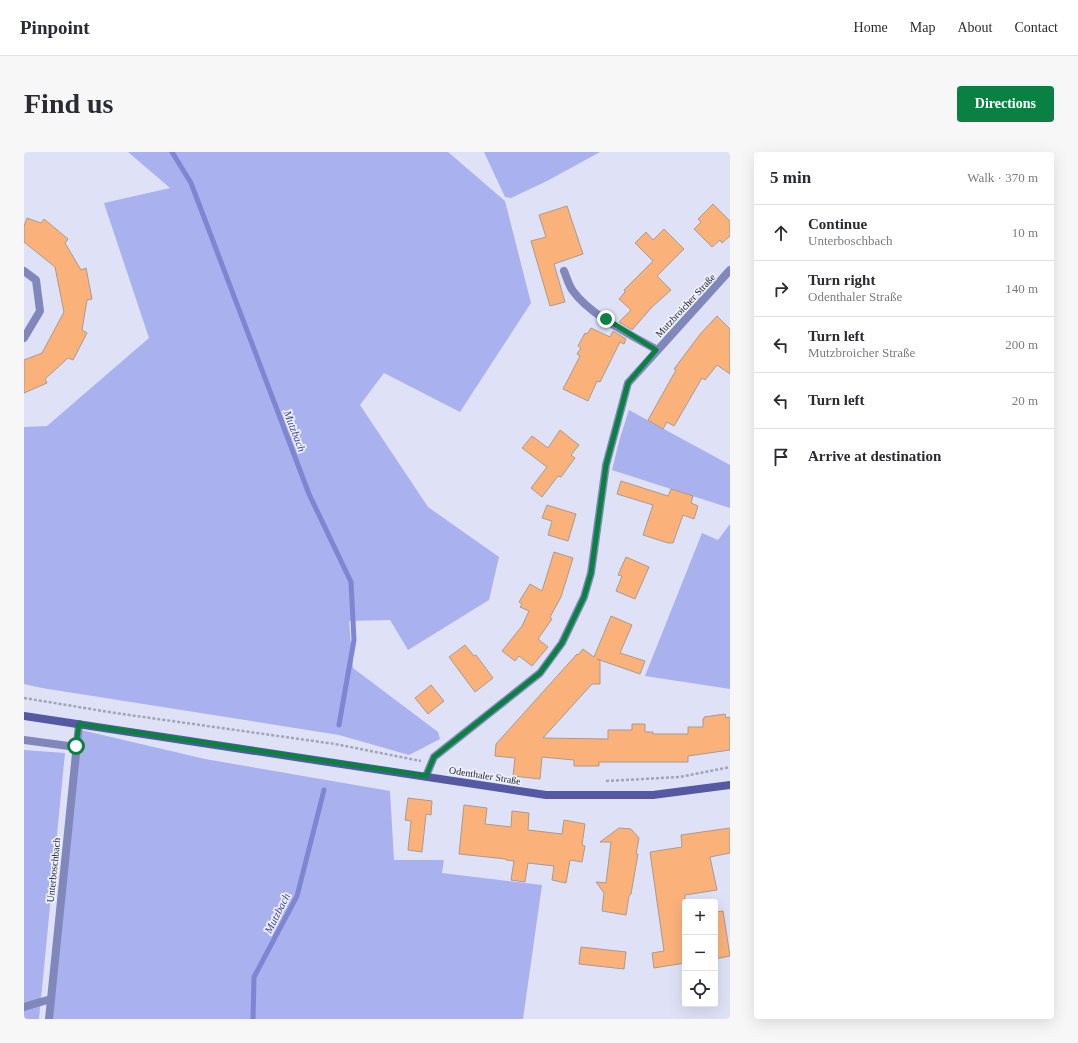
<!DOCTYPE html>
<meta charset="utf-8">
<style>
body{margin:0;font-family:Georgia,serif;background:#f7f7f7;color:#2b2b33}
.controls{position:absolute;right:12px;bottom:12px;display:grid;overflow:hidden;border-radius:4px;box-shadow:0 4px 16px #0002}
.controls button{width:36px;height:36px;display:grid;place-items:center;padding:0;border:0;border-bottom:1px solid #e1e1e2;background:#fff;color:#2b2b33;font:20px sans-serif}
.stop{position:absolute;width:12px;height:12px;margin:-9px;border:3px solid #0b8043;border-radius:50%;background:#fff}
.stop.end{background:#0b8043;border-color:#fff;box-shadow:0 1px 4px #0008}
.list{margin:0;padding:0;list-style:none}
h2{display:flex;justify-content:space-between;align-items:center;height:52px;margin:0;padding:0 16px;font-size:17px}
h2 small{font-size:13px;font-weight:400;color:#7c7c81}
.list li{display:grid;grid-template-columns:26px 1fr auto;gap:12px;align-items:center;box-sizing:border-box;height:56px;padding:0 16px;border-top:1px solid #e1e1e2}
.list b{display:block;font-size:15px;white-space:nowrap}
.list p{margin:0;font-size:13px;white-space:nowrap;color:#7c7c81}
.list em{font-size:13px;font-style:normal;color:#7c7c81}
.icon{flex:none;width:22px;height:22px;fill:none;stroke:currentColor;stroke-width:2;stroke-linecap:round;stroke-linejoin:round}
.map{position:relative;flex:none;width:706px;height:867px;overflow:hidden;border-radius:4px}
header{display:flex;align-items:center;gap:24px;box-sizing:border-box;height:56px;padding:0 20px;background:#fff;border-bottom:1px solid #e1e1e2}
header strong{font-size:19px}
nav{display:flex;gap:22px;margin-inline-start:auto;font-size:14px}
.intro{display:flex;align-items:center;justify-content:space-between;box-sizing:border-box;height:96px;padding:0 24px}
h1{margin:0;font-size:28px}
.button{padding:10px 18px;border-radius:4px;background:#0b8043;color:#fff;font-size:14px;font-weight:700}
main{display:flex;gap:24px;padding:0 24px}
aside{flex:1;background:#fff;border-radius:4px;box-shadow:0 4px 16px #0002}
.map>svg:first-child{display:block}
.green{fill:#a9b1ee}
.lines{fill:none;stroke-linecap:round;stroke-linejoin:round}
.stream{stroke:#7f86d1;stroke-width:5}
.building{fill:#fbb27a;stroke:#ab998c}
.path{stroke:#a3a5b6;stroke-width:2.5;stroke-dasharray:3 2;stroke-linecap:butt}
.lane{stroke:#8187bb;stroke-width:8}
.street{stroke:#8187bb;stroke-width:8}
.secondary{stroke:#5559a3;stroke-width:8}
.route{stroke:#0b8043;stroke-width:5}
.labels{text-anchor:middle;stroke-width:3.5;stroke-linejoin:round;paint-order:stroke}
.street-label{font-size:10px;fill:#24252d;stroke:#eef0fd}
.water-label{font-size:11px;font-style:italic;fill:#3f3e97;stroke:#eef0fd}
</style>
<header>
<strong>Pinpoint</strong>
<nav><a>Home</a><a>Map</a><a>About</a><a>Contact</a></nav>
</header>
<div class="intro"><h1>Find us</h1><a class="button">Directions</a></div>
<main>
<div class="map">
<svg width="706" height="867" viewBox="0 0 706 867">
<rect width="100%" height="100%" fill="#dfe2f7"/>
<path class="green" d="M 104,0 L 424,0 L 481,49 L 507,151 L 436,260 L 360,221 L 336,253 L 404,355 L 475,405 L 465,448 L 384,498 L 366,468 L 325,469 L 329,516 L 414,580 L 416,587 L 385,603 L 315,583 L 18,536 L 0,532 L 0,275 L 23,274 L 125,186 L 80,51 L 146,36 Z
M 460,0 L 576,0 L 523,29 L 487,46 L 481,45 Z
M 605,258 L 706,313 L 706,356 L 588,318 L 596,286 Z
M 706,372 L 706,537 L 621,524 L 678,381 L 694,388 Z
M 57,578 L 181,607 L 366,639 L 370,708 L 420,708 L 418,721 L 518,733 L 499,867 L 26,867 Z
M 0,598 L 41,601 L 15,867 L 0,867 Z"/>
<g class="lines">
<path class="stream" d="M 148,0 L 167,31 L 285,342 L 327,430 L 330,488 L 315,573
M 229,867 L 230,825 L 273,744 L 300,638"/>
</g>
<path class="building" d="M 689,52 L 706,69 L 706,84 L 698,91 L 696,88 L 688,95 L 670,77 L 677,70 L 674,67 Z
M 543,54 L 559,102 L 530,112 L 541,150 L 526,154 L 507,89 L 522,85 L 515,63 Z
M 3,66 L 17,71 L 20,67 L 44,87 L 41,91 L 57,118 L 62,116 L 68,147 L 63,148 L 58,178 L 63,181 L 49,208 L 44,206 L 21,227 L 23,231 L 0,241 L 0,208 L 18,201 L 40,160 L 31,115 L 0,90 L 0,74 Z
M 640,77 L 660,97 L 633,124 L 647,138 L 628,155 L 608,178 L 595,170 L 607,158 L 595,147 L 601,140 L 600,138 L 629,109 L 611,91 L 622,80 L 629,88 Z
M 693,164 L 706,177 L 706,222 L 693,213 L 681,228 L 678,226 L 650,274 L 643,270 L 639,277 L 624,268 L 652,218 L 650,217 L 677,181 Z
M 567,176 L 586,185 L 589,179 L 602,187 L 600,192 L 596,190 L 576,230 L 573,229 L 564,249 L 539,237 L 556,204 L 553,202 L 557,196 L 554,194 L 561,181 L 563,182 Z
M 536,278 L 555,293 L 547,303 L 551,306 L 537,325 L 534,324 L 518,345 L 507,336 L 523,315 L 498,296 L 508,284 L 524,296 Z
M 597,329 L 644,344 L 647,337 L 669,344 L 667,351 L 674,354 L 670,367 L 659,363 L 649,391 L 644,391 L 619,383 L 629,353 L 593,342 Z
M 523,353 L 552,362 L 544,389 L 524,383 L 528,369 L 518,366 Z
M 530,400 L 549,406 L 537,445 L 526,465 L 528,467 L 514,487 L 524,495 L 508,514 L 495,504 L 491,509 L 478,499 L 498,474 L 505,459 L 496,455 L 498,452 L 495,450 L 506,432 L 518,439 Z
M 602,405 L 625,415 L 611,447 L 592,439 L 598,424 L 594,423 Z
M 587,464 L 608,473 L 596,501 L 621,509 L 616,522 L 573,507 L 576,508 L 576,532 L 568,532 L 519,586 L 584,587 L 584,578 L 608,578 L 608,572 L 621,572 L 621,580 L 629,580 L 629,582 L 664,582 L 664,575 L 679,575 L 679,567 L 680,567 L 680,565 L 701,562 L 702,566 L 706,565 L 706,598 L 664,604 L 664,610 L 575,610 L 575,614 L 550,614 L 550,608 L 518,605 L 516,627 L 489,624 L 491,606 L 471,604 L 472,592 L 553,502 L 554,503 L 559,497 L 570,505 Z
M 441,493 L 450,504 L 452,503 L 469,526 L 451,540 L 425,505 Z
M 407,533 L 420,549 L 404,562 L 391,546 Z
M 384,646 L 408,649 L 407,663 L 402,662 L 398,700 L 384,698 L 387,669 L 381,668 Z
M 440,653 L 463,656 L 461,672 L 487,675 L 488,659 L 505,661 L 504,678 L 538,682 L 540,668 L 561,672 L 558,693 L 561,694 L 558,710 L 546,708 L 542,731 L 528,728 L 530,714 L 504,711 L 501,730 L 487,728 L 490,709 L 482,708 L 482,707 L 435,702 Z
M 595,676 L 607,677 L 615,686 L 612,702 L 614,702 L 607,742 L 605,744 L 602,763 L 578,759 L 580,741 L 572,730 L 582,731 L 587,690 L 576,690 Z
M 706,676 L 706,701 L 686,705 L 693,738 L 661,743 L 661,811 L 630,816 L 628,801 L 640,799 L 626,700 L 658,695 L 657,683 Z
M 699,759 L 706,804 L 691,807 L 691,760 Z
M 557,795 L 602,800 L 600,817 L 555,812 Z"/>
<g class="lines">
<path class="path" d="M 0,546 L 91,561 L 311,592 L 397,609
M 582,629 L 656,625 L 706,615"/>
<path class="lane" d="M 0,119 L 12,128 L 16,159 L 0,186
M 540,119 C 543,126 545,134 549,139 C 566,163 607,183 633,198
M 0,588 L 52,595
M 0,855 L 27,847"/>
<path class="street" d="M 402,624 L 410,605 L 516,521 L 538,491 L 560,445 L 567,421 L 582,313 L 604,231 L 706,118
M 25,867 L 55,572"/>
<path class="secondary" d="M 0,564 L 522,643 L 629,643 L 706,633"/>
</g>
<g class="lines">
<path class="route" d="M 52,594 L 55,572 L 402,624 L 410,605 L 516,521 L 538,491 L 560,445 L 567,421 L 582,313 L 604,231 L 632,198 L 582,167"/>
</g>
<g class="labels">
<g class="street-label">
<text transform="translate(661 153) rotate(-47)" y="4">Mutzbroicher Straße</text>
<text transform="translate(461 623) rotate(9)" y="4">Odenthaler Straße</text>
<text transform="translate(29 718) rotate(-84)" y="4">Unterboschbach</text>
</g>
<g class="water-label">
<text transform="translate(271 279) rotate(69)" y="4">Mutzbach</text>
<text transform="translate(253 761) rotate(-63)" y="4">Mutzbach</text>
</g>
</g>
</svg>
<div class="controls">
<button>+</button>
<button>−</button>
<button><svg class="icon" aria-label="locate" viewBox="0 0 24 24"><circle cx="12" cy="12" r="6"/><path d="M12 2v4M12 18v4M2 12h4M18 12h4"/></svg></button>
</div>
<div class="stop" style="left:52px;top:594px"></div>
<div class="stop end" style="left:582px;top:167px"></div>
</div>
<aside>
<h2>5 min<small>Walk · 370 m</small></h2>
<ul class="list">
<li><svg class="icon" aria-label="ahead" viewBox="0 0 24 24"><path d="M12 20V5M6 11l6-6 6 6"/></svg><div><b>Continue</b><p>Unterboschbach</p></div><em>10 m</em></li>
<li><svg class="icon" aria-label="right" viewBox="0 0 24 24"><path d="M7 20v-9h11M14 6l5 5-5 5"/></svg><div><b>Turn right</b><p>Odenthaler Straße</p></div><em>140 m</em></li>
<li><svg class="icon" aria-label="left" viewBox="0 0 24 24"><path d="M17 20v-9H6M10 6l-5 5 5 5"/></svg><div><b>Turn left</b><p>Mutzbroicher Straße</p></div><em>200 m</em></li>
<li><svg class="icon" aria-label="left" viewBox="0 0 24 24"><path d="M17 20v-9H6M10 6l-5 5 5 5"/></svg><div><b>Turn left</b></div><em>20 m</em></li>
<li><svg class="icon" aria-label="arrive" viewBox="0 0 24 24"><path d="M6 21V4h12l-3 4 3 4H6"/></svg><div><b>Arrive at destination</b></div></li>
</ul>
</aside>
</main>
